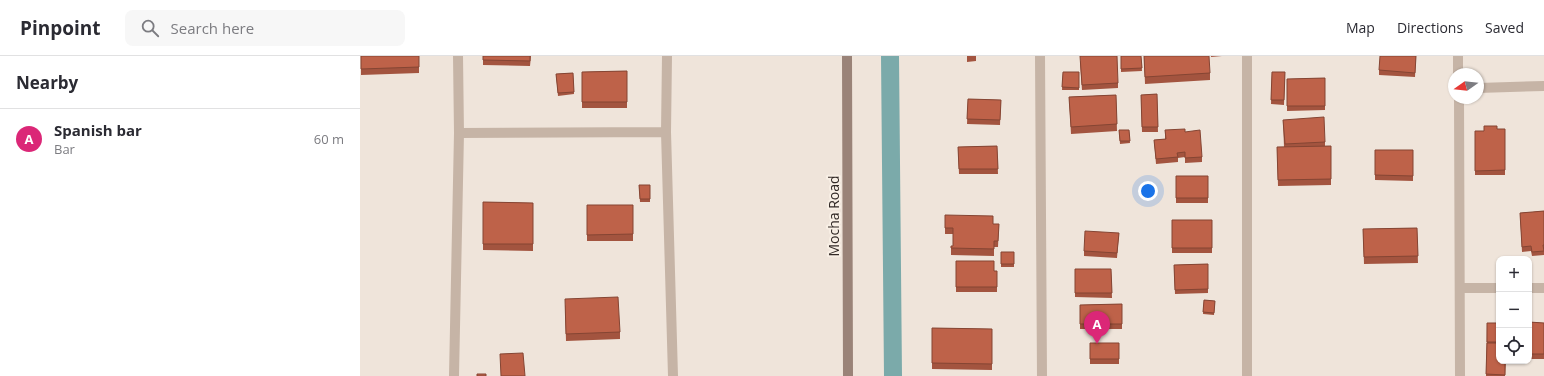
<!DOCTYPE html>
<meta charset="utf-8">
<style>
body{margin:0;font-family:"Open Sans",sans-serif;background:#f7f7f7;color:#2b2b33}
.controls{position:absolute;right:12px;bottom:12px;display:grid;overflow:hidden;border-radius:8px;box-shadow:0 1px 3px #0004}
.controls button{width:36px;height:36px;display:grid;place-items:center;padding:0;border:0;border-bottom:1px solid #e1e1e2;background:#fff;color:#2b2b33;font:20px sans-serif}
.compass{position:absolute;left:1088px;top:12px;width:36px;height:36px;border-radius:50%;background:#fff;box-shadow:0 1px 3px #0004;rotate:255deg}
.you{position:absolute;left:788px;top:135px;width:14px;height:14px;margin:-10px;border:3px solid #fff;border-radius:50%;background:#1a73e8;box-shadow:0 0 0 6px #1a73e833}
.badge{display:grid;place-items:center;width:26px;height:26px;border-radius:50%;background:#db2777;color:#fff;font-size:13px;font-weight:700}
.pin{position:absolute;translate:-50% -33px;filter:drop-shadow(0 1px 2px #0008)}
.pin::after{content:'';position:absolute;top:21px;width:14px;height:12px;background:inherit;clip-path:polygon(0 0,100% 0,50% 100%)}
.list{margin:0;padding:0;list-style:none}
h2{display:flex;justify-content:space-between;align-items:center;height:52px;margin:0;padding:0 16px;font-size:17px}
h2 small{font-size:13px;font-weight:400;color:#7c7c81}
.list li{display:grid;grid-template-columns:26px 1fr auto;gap:12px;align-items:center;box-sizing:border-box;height:60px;padding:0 16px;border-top:1px solid #e1e1e2}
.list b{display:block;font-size:15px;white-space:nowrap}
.list p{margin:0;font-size:13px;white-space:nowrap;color:#7c7c81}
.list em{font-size:13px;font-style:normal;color:#7c7c81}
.icon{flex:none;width:22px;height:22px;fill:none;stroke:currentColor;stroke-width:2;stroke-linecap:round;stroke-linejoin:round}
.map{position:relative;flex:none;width:1184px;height:320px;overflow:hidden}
header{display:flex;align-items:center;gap:24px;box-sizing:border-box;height:56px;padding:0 20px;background:#fff;border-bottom:1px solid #e1e1e2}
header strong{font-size:19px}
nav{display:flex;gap:22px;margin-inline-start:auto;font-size:14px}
.search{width:280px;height:36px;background:#f7f7f7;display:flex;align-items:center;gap:10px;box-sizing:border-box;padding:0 14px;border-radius:8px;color:#7c7c81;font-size:15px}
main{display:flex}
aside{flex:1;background:#fff}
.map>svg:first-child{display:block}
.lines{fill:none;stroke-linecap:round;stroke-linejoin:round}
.canal{stroke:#7baaaa;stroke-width:18}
.street{stroke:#c6b4a6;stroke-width:10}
.secondary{stroke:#9a8378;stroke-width:10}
.wall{fill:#a3543f}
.building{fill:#be6249;stroke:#854533}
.labels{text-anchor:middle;stroke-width:4;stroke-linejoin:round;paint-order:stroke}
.street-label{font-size:14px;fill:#332a27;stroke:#f8efe5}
</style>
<header>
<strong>Pinpoint</strong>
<div class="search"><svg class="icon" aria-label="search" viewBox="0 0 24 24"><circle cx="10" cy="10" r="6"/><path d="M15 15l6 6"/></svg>Search here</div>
<nav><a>Map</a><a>Directions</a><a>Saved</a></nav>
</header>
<main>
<aside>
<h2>Nearby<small></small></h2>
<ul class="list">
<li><span class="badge">A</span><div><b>Spanish bar</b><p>Bar</p></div><em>60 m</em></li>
</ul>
</aside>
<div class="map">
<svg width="1184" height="320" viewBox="0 0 1184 320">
<rect width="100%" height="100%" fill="#efe4da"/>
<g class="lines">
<path class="canal" d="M 530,0 L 533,320"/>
<path class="street" d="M 307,0 L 306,76 L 313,320
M 680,0 L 682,320
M 1098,0 L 1098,18
M 1118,32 L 1184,30
M 1099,42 L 1100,320
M 99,77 L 306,76
M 1100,232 L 1139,232
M 1169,232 L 1184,232
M 94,320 L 99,77 L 98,0
M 887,320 L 887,0"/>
<path class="secondary" d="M 487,0 L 488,320"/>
</g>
<path class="wall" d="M 1,0 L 59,0 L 59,17 L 1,19 Z
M 123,0 L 171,0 L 170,10 L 123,9 Z
M 607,0 L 616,0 L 616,5 L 607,6 Z
M 761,0 L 781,0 L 782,15 L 761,16 Z
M 784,0 L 850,17 L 850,24 L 785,28 Z
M 851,0 L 862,0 L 851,1 Z
M 1056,0 L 1055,21 L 1019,19 L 1019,14 Z
M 720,5 L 758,27 L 758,32 L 722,34 Z
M 267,15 L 267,52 L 222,52 L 222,16 Z
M 703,16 L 719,16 L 719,34 L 702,34 Z
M 912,16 L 925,16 L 924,49 L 911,48 Z
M 213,17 L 214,38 L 198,40 L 196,18 Z
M 965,22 L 965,54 L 927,55 L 927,23 Z
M 797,38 L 798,76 L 782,76 L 781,39 Z
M 756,39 L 757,75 L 711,78 L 709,41 Z
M 608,43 L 641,44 L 640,69 L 607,68 Z
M 923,64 L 965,86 L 965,90 L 971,90 L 971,129 L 918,130 L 917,91 L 924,91 Z
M 1137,73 L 1145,73 L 1145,119 L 1115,119 L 1115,75 L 1124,75 Z
M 759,74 L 769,74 L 770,87 L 760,88 Z
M 805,74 L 825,76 L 842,101 L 842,106 L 825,107 L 825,101 L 818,102 L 818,106 L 796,108 L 794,84 L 805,83 Z
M 637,90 L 638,118 L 599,118 L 598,91 Z
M 1015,94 L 1053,94 L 1053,125 L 1015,124 Z
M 816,120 L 848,120 L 848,147 L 816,147 Z
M 279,129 L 290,129 L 290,146 L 280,146 Z
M 123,146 L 173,147 L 173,195 L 123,194 Z
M 227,149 L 273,149 L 273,185 L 227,185 Z
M 1184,155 L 1184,199 L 1172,200 L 1171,195 L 1162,196 L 1160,157 Z
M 585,159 L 633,168 L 639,168 L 638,191 L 634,191 L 634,200 L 591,199 L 591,190 L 593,190 L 593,178 L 585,178 Z
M 812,164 L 852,164 L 852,197 L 812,197 Z
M 1057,172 L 1058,207 L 1004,208 L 1003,173 Z
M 759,177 L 757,202 L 724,200 L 724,195 Z
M 641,196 L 654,196 L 654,211 L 641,211 Z
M 596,205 L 634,215 L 637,215 L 637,236 L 596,236 Z
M 848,208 L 848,237 L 815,238 L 814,209 Z
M 715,213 L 751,213 L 752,242 L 715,241 Z
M 844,244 L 855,245 L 854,259 L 843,258 Z
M 762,248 L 762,273 L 720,273 L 720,249 Z
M 205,249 L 260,276 L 260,283 L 206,285 Z
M 1169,266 L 1184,267 L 1184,303 L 1169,303 Z
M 1127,267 L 1139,267 L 1139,305 L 1146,305 L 1145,320 L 1126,320 Z
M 572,272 L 632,273 L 632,314 L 572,313 Z
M 730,287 L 759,287 L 759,308 L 730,308 Z"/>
<path class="building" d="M 1,0 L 59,0 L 59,11 L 1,13 Z
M 123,0 L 170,0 L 170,5 L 123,4 Z
M 720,0 L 757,0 L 758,27 L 722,29 Z
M 761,0 L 781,0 L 782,12 L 761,13 Z
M 784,0 L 849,0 L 850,17 L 785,21 Z
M 1020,0 L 1056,0 L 1055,17 L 1019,14 Z
M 267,15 L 267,46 L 222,46 L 222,16 Z
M 703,16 L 719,16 L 719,32 L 702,31 Z
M 912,16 L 925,16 L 924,44 L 911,44 Z
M 213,17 L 214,36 L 198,37 L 196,18 Z
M 965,22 L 965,50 L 927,50 L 927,23 Z
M 797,38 L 798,71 L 782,71 L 781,39 Z
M 756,39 L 757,68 L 711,71 L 709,41 Z
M 608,43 L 641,44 L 640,64 L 607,63 Z
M 964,61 L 965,86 L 925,88 L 923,64 Z
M 1124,70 L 1137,70 L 1137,73 L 1145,73 L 1145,114 L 1115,115 L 1115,75 L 1124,75 Z
M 825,73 L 825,76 L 840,74 L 842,101 L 825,102 L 825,96 L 817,97 L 818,101 L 796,103 L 794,84 L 806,83 L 805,74 Z
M 759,74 L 769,74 L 770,85 L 760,85 Z
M 637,90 L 638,113 L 599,113 L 598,91 Z
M 971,90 L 971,123 L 918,124 L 917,91 Z
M 1015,94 L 1053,94 L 1053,120 L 1015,119 Z
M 816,120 L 848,120 L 848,142 L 816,142 Z
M 279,129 L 290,129 L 290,143 L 280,143 Z
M 123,146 L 173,147 L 173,188 L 123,188 Z
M 227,149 L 273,149 L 273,178 L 227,179 Z
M 1184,155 L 1184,189 L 1183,189 L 1184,195 L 1172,196 L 1171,190 L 1162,191 L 1160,157 Z
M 585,159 L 633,160 L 633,168 L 639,168 L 638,185 L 634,185 L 634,193 L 591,192 L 591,190 L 593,190 L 593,172 L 585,172 Z
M 812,164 L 852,164 L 852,192 L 812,192 Z
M 1057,172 L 1058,200 L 1004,201 L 1003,173 Z
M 725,175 L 759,177 L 757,197 L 724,195 Z
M 641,196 L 654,196 L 654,208 L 641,208 Z
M 596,205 L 634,205 L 634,215 L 637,215 L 637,231 L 596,231 Z
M 848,208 L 848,233 L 815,234 L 814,209 Z
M 715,213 L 751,213 L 752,237 L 715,237 Z
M 258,241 L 260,276 L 206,278 L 205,243 Z
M 844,244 L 855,245 L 854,257 L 843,256 Z
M 762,248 L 762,268 L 720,268 L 720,249 Z
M 1169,266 L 1184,267 L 1184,298 L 1169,298 Z
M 1127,267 L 1139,267 L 1139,286 L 1127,286 Z
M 572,272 L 632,273 L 632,308 L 572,307 Z
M 730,287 L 759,287 L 759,303 L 730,303 Z
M 1127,287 L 1139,287 L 1139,305 L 1145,305 L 1145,319 L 1126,318 Z
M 163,297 L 165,320 L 141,320 L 140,298 Z
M 117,318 L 126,318 L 126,320 L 117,320 Z"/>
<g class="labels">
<g class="street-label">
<text transform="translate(474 160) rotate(-90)" y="5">Mocha Road</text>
</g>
</g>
</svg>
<div class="controls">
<button>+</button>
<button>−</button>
<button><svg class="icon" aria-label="locate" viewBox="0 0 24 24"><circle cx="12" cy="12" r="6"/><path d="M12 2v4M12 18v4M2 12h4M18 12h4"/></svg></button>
</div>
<svg class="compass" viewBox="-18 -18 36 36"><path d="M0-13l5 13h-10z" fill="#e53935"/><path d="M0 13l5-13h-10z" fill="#7c7c81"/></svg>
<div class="you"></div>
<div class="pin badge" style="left:737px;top:288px">A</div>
</div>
</main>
